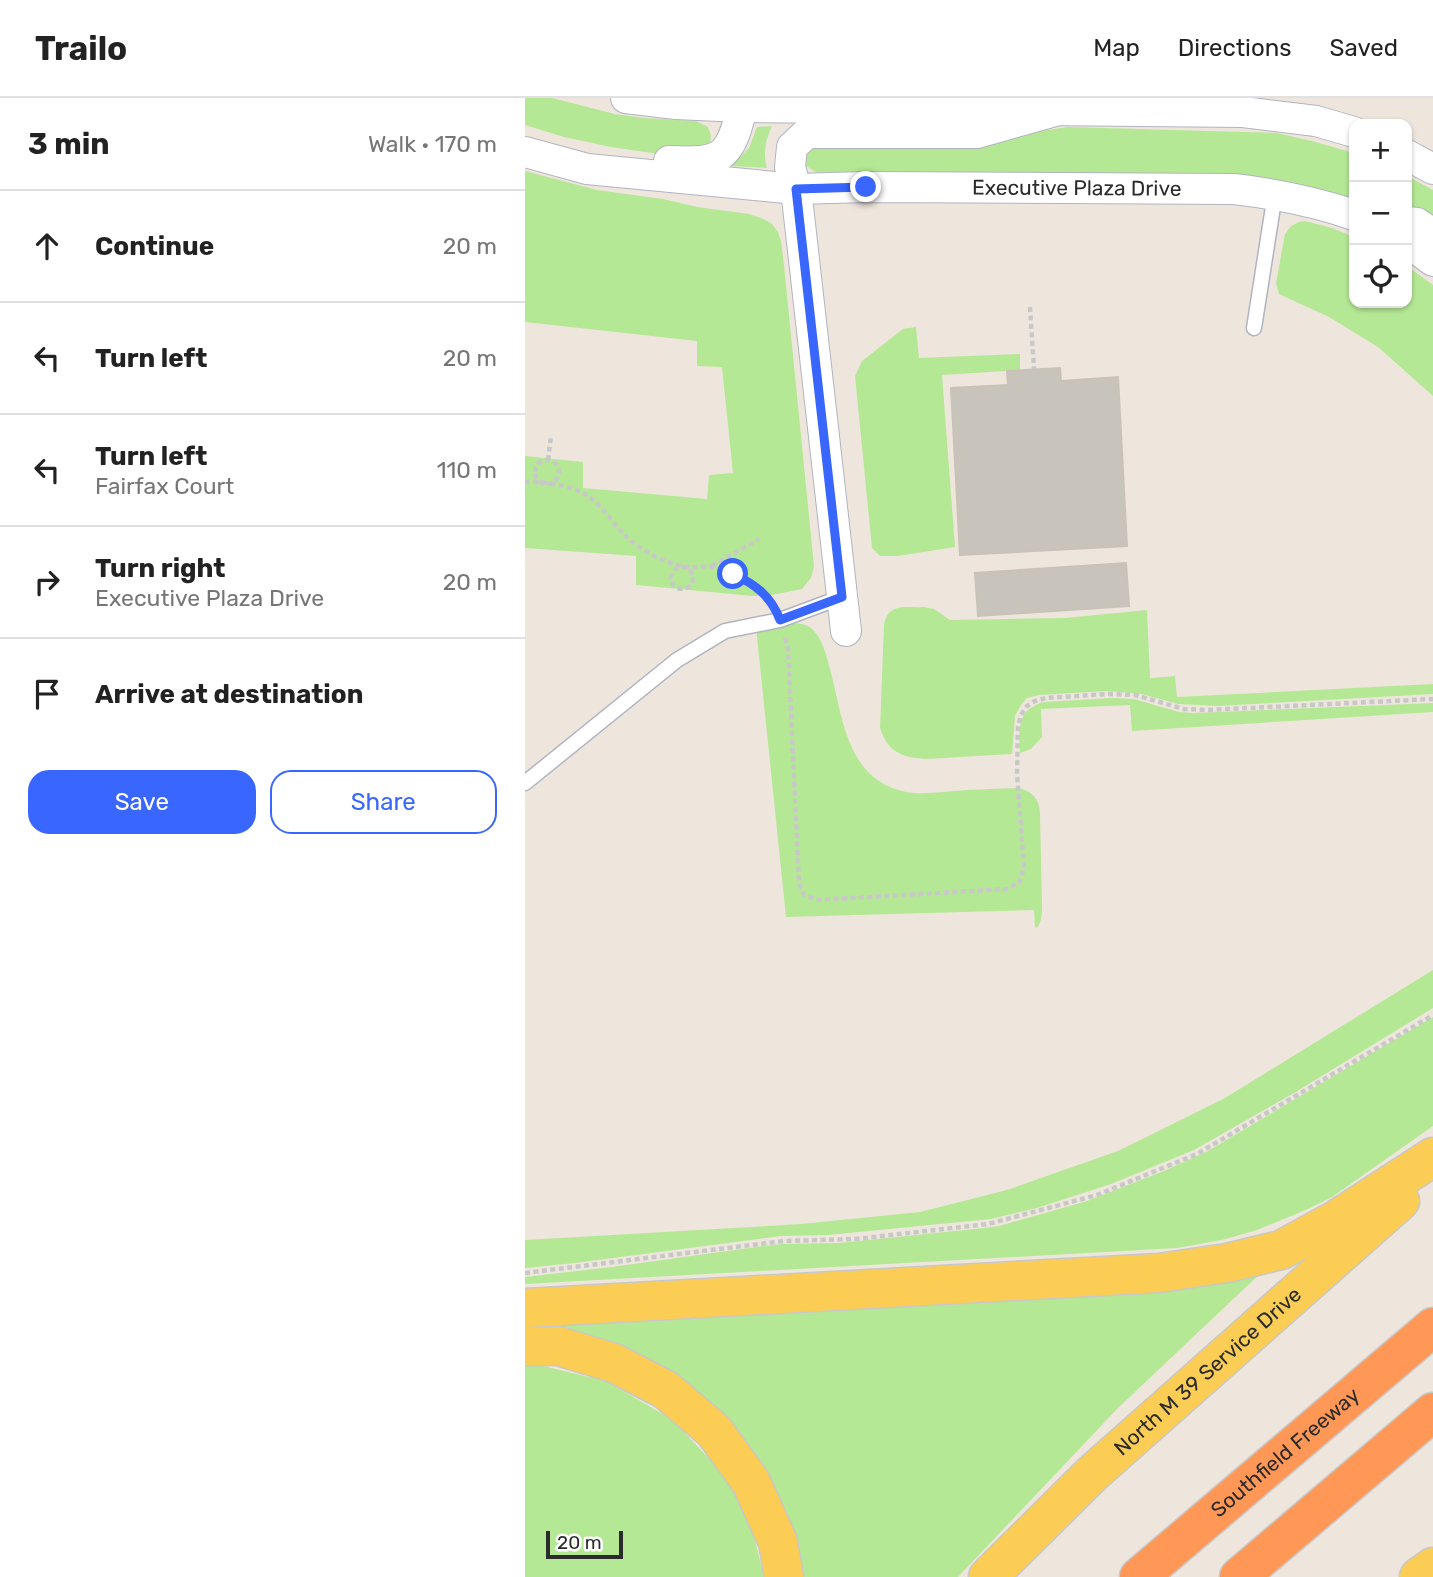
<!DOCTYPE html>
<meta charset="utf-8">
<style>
body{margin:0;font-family:Rubik,sans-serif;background:#f2f2f2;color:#222}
.controls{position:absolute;right:21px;top:21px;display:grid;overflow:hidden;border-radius:14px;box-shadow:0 2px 5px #0004}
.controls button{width:63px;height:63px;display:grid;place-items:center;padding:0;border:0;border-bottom:2px solid #e0e0e0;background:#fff;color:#222;font:35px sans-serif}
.scale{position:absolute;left:21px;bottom:18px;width:77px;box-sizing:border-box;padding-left:7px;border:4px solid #2b2b2b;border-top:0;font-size:19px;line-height:24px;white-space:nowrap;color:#2b2b2b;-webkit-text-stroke:5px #fff;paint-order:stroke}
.stop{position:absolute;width:21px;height:21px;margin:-16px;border:5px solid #3966ff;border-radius:50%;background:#fff}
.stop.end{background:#3966ff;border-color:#fff;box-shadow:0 2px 7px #0008}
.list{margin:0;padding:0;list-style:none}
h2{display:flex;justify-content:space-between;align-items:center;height:91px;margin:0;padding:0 28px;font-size:30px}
h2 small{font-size:23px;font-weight:400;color:#767676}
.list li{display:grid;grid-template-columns:46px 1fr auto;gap:21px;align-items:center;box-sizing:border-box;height:112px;padding:0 28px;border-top:2px solid #e0e0e0}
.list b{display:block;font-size:26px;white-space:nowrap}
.list p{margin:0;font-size:23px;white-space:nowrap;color:#767676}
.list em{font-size:23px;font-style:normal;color:#767676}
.actions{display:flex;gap:14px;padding:21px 28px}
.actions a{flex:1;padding:16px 0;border:2px solid #3966ff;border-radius:21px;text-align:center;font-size:24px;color:#3966ff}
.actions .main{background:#3966ff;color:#fff}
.icon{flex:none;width:38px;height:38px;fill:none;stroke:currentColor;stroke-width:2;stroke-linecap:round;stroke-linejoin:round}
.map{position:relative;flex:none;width:908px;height:1479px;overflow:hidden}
header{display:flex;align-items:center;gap:42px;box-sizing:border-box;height:98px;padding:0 35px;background:#fff;border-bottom:2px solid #e0e0e0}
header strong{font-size:33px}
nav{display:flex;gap:38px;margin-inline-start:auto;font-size:24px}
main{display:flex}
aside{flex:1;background:#fff}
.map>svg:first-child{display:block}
.green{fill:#b5e895}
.building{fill:#c9c4bb;stroke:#cac2b6;stroke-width:2}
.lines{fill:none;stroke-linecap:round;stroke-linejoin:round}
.service-casing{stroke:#b1b4c0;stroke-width:17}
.minor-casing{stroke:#b1b4c0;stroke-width:32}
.primary-casing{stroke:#c8c8c8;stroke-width:41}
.motorway-casing{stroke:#c8c8c8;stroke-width:41}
.path{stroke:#c8c8c8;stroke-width:4.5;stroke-dasharray:5 3.5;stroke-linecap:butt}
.service{stroke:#fff;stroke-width:14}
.minor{stroke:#fff;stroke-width:30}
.primary{stroke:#fbcd55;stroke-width:38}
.motorway{stroke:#ff9857;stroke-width:38}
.route{stroke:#3966ff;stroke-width:9}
.labels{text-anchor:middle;stroke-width:6;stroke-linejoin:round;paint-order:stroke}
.street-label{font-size:21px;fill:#2b2b2b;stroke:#fff}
</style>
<header>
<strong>Trailo</strong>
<nav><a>Map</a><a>Directions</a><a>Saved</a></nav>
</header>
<main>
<aside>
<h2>3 min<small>Walk · 170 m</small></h2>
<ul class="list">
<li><svg class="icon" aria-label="ahead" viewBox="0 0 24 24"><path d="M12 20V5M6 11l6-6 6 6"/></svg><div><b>Continue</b></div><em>20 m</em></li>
<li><svg class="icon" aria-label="left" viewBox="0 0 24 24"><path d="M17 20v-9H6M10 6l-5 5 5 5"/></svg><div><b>Turn left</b></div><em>20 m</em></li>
<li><svg class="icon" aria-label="left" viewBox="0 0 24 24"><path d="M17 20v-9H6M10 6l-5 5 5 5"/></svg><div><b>Turn left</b><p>Fairfax Court</p></div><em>110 m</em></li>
<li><svg class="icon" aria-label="right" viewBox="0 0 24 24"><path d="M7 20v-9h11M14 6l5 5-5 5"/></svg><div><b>Turn right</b><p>Executive Plaza Drive</p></div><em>20 m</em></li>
<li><svg class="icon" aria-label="arrive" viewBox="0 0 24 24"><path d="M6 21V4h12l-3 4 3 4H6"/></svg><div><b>Arrive at destination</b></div></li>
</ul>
<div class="actions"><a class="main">Save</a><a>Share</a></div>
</aside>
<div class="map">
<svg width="908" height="1479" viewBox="0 0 908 1479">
<rect width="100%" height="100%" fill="#eee6dd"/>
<path class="green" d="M 0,0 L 27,0 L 90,16 L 119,20 L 171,23 L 183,29 L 186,37 L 185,47 L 134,56 L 86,49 L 39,39 L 0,27 Z
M 247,28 C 240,43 238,55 242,70 L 206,68 L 224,50 L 232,29 Z
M 543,29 L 752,35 L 787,43 L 829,55 L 829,103 L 663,80 L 291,74 L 281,68 L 277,57 L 280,47 L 454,42 Z
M 0,73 L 72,92 L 138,101 L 172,109 L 224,116 L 236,120 L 246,125 L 253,134 L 256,143 L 259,167 L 289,468 L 286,480 L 277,491 L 247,497 L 228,498 L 111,487 L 111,458 L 0,450 L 0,358 L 58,364 L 58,390 L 182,401 L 184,377 L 208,375 L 197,269 L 172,268 L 172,243 L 0,224 Z
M 882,78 L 908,92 L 908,132 L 882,117 Z
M 780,123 L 807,130 L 829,139 L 829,205 L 882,205 L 882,168 L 908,187 L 908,298 L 853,249 L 804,219 L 754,196 L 751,185 L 760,136 L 766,128 L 774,124 Z
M 391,229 L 394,260 L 495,256 L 495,272 L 417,277 L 430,449 L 373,458 L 355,458 L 347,450 L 330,278 L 337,263 L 378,231 Z
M 399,509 L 409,511 L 425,522 L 540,520 L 622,512 L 625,580 L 650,578 L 652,599 L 908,586 L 908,596 L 693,608 L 653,606 L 617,596 L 582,593 L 514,597 L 502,600 L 496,607 L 490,618 L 487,656 L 400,661 C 376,659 363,654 355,630 L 359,527 C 363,504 381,510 399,509 Z
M 269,525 C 276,526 283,526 288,532 C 298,542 301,557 305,571 C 318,619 321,682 381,694 C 396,697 413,694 429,693 C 450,691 472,691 493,690 C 507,693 514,700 515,715 L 517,807 C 517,815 517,824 512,830 L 510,829 L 509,812 L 261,819 L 231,529 Z
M 586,600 L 609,601 L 654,614 L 668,615 L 908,605 L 908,614 L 607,633 L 605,607 L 516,611 L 517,639 L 506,651 L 495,655 C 494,631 492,611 519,604 Z
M 908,872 L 908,910 L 769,995 L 669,1052 L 586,1086 L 512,1110 L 466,1121 L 303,1137 L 256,1138 L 50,1165 L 0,1170 L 0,1142 L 276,1126 L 395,1114 L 482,1092 L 593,1053 L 700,1000 Z
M 908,919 L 908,1028 L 807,1099 L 783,1111 L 732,1132 L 697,1142 L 652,1150 L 0,1186 L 0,1179 L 87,1169 L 238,1148 L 257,1146 L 314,1145 L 459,1130 L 474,1128 L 562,1103 L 639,1073 L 683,1053 Z
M 739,1172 L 593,1310 L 433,1479 L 272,1479 L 228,1365 L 4,1234 L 0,1219 Z
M 0,1267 L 14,1267 L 81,1283 L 148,1322 L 202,1380 L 229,1438 L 239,1479 L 0,1479 Z"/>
<path class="building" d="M 535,270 L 536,283 L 593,279 L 602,448 L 435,457 L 426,290 L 483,287 L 482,273 Z
M 601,465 L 604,508 L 453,518 L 450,475 Z"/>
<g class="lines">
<defs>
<path id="service" d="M 729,230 L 750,96
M 0,685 L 152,562 L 200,533 L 255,522 L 317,499"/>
<g id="minor">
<path d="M 101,0 L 151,6 L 217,9 L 718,14 L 791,23 L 829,34"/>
<path id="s1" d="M 0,54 L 62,71 L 271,91 L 341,89 L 709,91 C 752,96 788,103 829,117"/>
<path d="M 882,57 L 908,71"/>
<path d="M 144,63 C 196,65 205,62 217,9"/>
<path d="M 882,124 L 892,125 L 908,136"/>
<path d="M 882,144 L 908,163"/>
<path d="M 321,533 L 271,91 L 265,69 L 267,49 L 282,35 L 452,35 L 537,11"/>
</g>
<g id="primary">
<path d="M 0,1210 L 634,1175 L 702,1165 L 756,1152 L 811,1122 L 908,1059"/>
<path d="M 0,1248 L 33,1248 L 89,1265 L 141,1292 L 189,1333 L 226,1384 L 253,1444 L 259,1479"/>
<path id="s2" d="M 463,1479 L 568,1375 L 875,1103"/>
<path d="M 894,1479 L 908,1469"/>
</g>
<g id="motorway">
<path id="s3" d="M 614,1479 L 908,1229"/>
<path d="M 714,1479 L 908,1314"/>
</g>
</defs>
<use href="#service" class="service-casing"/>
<use href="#minor" class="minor-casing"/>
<use href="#primary" class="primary-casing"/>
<use href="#motorway" class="motorway-casing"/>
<path class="path" d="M 505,209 L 509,271
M10 374a12 12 0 1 1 24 0a12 12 0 1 1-24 0Z
M 23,362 L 26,338
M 0,384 C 17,383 43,387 58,395 C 78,406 87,427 104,441 C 117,453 139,464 157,468 C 167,471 179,467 189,469 C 212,474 233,487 247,506
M 187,468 L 234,441
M146 480a11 11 0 1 1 22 0a11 11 0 1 1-22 0Z
M 260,540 L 263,551 L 274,785 L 279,797 L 293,802 L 481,791 L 494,785 L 499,770 L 492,676 L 493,629 L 496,617 L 502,608 L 510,603 L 521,600 L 583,596 L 610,597 L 659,611 L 682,612 L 908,601
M 0,1175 L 259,1143 L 331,1141 L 463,1126 L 572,1097 L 672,1056 L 908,917"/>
<use href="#service" class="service"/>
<use href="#minor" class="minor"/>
<use href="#primary" class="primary"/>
<use href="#motorway" class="motorway"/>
</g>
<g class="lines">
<path class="route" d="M 208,476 C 230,486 246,498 255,522 L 317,499 L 271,91 L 341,89"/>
</g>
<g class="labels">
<g class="street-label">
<text dy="7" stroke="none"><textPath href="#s1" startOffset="555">Executive Plaza Drive</textPath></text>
<text dy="7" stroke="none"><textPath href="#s2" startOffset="301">North M 39 Service Drive</textPath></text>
<text dy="7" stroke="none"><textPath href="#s3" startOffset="192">Southfield Freeway</textPath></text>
</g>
</g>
</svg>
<div class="controls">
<button>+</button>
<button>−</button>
<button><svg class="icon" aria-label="locate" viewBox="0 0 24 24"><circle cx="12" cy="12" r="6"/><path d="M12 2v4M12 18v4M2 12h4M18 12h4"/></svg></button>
</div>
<div class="scale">20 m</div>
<div class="stop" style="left:208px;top:476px"></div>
<div class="stop end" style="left:341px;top:89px"></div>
</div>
</main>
